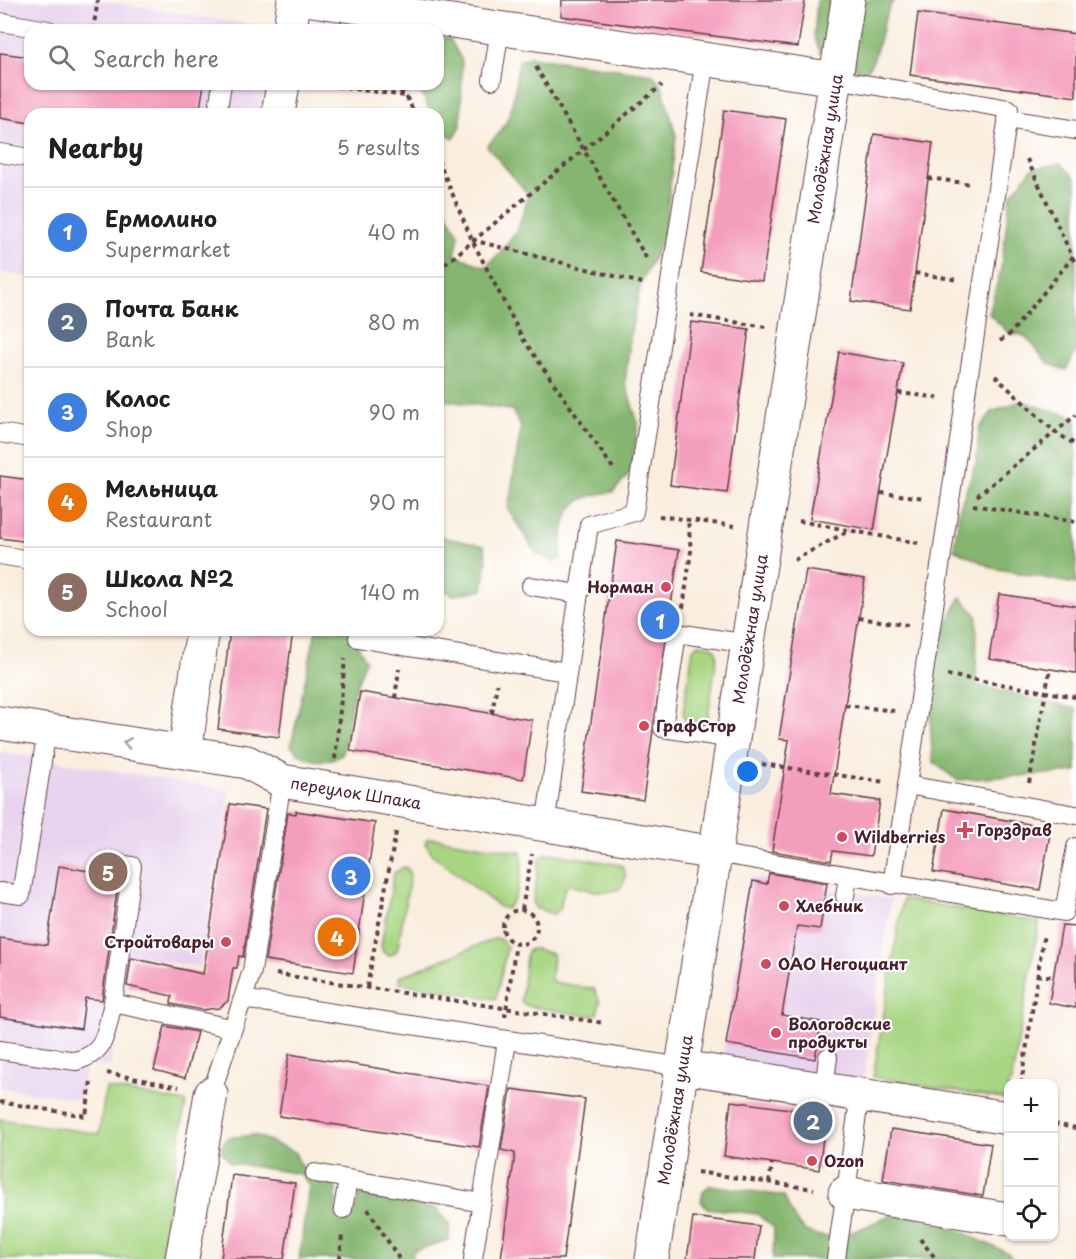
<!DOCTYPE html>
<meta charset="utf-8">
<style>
body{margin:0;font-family:"Playpen Sans",sans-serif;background:#f2f2f2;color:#202124}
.controls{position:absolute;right:18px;bottom:18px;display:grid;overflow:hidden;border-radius:12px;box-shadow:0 2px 4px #0004}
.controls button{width:54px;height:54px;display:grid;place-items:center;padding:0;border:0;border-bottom:2px solid #e0e0e0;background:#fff;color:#202124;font:30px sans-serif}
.you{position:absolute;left:748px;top:772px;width:21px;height:21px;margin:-15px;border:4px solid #fff;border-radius:50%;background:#1a73e8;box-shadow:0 0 0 9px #1a73e833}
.badge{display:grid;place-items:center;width:39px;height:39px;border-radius:50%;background:#0f766e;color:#fff;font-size:20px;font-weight:700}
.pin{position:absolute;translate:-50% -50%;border:3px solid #fff;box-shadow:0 2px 6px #0006}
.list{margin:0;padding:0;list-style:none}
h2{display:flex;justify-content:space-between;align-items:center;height:78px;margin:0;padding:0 24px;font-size:26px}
h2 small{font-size:20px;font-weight:400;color:#757577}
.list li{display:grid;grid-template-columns:39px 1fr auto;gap:18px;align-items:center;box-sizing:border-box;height:90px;padding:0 24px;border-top:2px solid #e0e0e0}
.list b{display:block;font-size:22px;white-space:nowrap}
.list p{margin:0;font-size:20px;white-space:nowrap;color:#757577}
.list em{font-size:20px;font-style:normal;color:#757577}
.icon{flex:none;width:33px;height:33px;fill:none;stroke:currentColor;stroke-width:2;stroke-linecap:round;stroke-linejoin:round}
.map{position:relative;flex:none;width:1076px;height:1259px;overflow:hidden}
.search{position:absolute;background:#fff;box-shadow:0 2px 4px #0004;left:24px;top:24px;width:420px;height:66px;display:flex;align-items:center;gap:15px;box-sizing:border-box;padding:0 21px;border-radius:18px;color:#757577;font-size:22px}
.panel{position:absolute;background:#fff;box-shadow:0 2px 4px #0004;left:24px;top:108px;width:420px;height:528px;border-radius:18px}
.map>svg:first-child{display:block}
.built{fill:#e8d2ee}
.green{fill:#a7d582;stroke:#787a56;stroke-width:1.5}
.forest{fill:#85b670;stroke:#686a4e;stroke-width:1.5}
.building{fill:#f49ebe}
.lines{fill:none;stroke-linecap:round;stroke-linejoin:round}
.lane-casing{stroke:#643e46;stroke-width:20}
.street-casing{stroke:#643e46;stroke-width:35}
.path{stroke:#643e46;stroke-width:4;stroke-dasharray:4.5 4.5;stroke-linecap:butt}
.lane{stroke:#fff;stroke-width:18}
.street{stroke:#fff;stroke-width:33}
.oneway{stroke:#ae9aa0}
.poi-dot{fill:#d1495b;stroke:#fff;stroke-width:2}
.labels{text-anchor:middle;stroke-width:4.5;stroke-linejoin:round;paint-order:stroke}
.street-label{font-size:16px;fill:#4a1f2b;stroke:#fff}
.poi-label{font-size:16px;font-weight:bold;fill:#4a1f2b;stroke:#fff;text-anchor:start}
</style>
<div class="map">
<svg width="1076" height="1259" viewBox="0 0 1076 1259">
<rect width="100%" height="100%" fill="#fff"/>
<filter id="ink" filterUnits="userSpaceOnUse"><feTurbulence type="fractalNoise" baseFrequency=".0167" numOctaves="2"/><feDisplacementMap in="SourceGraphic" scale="12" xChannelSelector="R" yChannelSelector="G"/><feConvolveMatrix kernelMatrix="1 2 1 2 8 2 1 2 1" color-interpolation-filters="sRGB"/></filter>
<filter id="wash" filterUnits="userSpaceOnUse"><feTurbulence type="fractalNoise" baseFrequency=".008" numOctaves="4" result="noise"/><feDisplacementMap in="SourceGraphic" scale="24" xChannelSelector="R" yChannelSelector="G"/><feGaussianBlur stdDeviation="1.35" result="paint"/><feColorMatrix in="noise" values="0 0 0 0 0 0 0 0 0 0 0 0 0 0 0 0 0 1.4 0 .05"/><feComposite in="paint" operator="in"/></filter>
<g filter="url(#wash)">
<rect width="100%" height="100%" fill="#f9eddd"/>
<path class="built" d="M 0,0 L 95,0 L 274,28 L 273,30 L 30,30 L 30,84 L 265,84 L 260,114 L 30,114 L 30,277 L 0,272 Z
M 0,752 L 230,790 L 200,967 L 129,956 L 110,1067 L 86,1064 L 80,1100 L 0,1087 Z
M 750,877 L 891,899 L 862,1090 L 721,1068 Z"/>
<path class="green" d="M 698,644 L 714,647 L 717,654 L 708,717 L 703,723 L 686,721 L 683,713 L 693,649 Z
M 434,838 L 521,852 C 524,868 519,898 506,909 L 498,906 L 433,855 L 425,844 L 427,839 Z
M 550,853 L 621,865 C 625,870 625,872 625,878 C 622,902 584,888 569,885 L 564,890 L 560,909 L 553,914 L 535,908 L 533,902 L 540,857 Z
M 404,867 L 409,870 L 410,876 L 398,947 L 395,953 L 389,956 L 383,952 L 381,946 L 394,873 Z
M 903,899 L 1039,922 L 1011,1083 L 1008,1084 L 1008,1100 L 873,1077 Z
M 494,939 L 500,939 L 507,947 L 496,999 L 400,983 L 399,977 Z
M 535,949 L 553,954 L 551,978 L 553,982 L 594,989 L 600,1002 L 597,1014 L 590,1016 L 528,1006 L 521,1002 L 526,955 L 529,950 Z
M 106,1088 L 186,1102 L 160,1259 L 0,1259 L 0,1119 L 99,1134 Z"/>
<path class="forest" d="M 817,0 L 838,0 L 831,40 L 820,53 L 814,36 Z
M 857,0 L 894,0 C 879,20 880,62 863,74 L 853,67 Z
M 438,37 L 450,39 L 462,61 L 461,126 L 453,139 L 438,124 L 438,114 L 431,114 L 422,94 L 407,84 L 438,84 Z
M 530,57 L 652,74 L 662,85 L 676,136 L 664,237 L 641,283 L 631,331 L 625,382 L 638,424 L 631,472 L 613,492 C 566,497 564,513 561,557 L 554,562 L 535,552 L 508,509 L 521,428 L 512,410 L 442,400 L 438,403 L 438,206 L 445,209 L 459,235 L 455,255 L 485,267 C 511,244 522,227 528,194 L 487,146 C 517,119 512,98 519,61 Z
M 1061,163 L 1076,179 L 1076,351 L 1066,370 C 1060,368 1052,366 1047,362 C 1033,350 1032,332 1010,334 L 989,314 L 1001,269 L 1010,196 L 1032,169 Z
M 1021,401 L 1074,417 L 1076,422 L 1076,584 L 993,568 L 954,549 L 959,510 L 977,460 L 979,429 L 992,412 Z
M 438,536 L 484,546 L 487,561 L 483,590 L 453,595 L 438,586 Z
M 961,597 L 977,616 L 976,685 L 1076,709 L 1076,772 L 957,780 L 933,762 C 927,705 930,648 961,597 Z
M 316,630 L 361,630 L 354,639 L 366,660 L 353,694 L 342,755 C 322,764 306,763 291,746 Z
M 255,1135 L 295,1152 C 302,1174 316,1181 336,1188 L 336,1210 L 343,1216 L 356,1209 L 358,1194 L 437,1209 L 450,1224 L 449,1240 L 413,1251 L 412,1259 L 299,1259 L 309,1185 L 301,1174 L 230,1163 L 220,1149 L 227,1138 Z
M 710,1185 L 784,1196 C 788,1205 793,1218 799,1225 C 826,1253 870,1224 898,1211 L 955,1229 L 1008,1253 L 1013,1259 L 773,1259 L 774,1228 L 757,1214 L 707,1208 L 701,1201 L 703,1192 Z"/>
<g id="blocks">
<path class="building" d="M 562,0 L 805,0 L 798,47 L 561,16 Z
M 918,13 L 1076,34 L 1076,97 L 910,75 Z
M 0,53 L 30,57 L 30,84 L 204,84 L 199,114 L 30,114 L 30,123 L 0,118 Z
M 724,110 L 786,119 L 762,281 L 701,272 Z
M 874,134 L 933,143 L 910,309 L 851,301 Z
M 691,322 L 749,329 L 727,493 L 670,485 Z
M 839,352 L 903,363 L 874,530 L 810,519 Z
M 0,476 L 30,480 L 30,542 L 0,538 Z
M 617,541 L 679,550 L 643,800 L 581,791 Z
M 806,570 L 865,579 L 831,794 L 880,801 L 871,856 L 833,851 L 831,861 L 772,851 L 789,740 L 779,739 Z
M 999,594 L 1076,606 L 1076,673 L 989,659 Z
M 230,630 L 293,630 L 279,737 L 218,729 Z
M 360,692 L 532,720 L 523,779 L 350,751 Z
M 230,804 L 266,809 L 243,957 L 239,956 L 237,968 L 233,968 L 228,1001 L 219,1008 L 202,1010 L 171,1004 L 172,996 L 127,986 L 131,958 L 203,974 Z
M 944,809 L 1051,828 L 1040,890 L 933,872 Z
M 296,811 L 375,823 L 353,973 L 265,960 L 288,813 L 296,814 Z
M 59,866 L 119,876 L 102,1000 L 85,998 L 81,1029 L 0,1017 L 0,938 L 47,945 Z
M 769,873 L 827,883 L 820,929 L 797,926 L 782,1015 L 821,1022 L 815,1059 L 726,1044 L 753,881 L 767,884 Z
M 1062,925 L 1076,926 L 1076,1008 L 1049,1003 Z
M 165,1026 L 197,1032 L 185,1078 L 154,1070 Z
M 289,1054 L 489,1086 L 479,1147 L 279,1116 Z
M 511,1089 L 585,1099 L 563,1259 L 501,1259 L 515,1153 L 501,1150 Z
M 731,1101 L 826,1114 L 819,1170 L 724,1156 Z
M 891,1129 L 991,1144 L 983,1196 L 883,1180 Z
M 232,1175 L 295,1183 L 284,1259 L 221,1259 Z
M 693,1217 L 759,1226 L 755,1259 L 687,1259 Z"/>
</g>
</g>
<g filter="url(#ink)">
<use href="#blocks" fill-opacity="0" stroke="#643e46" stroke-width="1.5"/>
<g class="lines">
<defs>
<path id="lane" d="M 0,22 L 48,30
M 836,79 L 1009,109 L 892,885
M 492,80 L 500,29
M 217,114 L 222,84
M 1007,119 L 1076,130
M 0,153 L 30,158
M 0,433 L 30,438
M 0,555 L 30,560
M 531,586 L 578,594
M 405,630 L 403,646 L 567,672
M 358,638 L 403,646
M 733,739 L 663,728 L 677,633 L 748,644
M 907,785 L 1076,815
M 545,825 L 589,525 L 634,512 L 705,60
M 715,853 L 1064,912 L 1076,847
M 110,863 L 132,866 L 113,1003
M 0,892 L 21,895 L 47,730
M 845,896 L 848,877
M 243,999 L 682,1067
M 0,1050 L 76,1061 C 108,1052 105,1032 113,1003 L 231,1028
M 824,1089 L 828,1057
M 211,1094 L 252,971 L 282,781
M 315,1173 L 482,1203
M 343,1209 L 348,1179
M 473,1259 L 507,1041
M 836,1259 L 860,1094"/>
<path id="street" d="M 312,0 L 836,79
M 290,30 L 294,0
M 278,114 L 283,84
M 0,723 L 247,762 L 282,781 L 715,853
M 185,751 L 203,630
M 682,1067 L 1008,1118
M 845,1193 L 1008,1219
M 182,1259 L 211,1094
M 652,1259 L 848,0"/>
</defs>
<use href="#lane" class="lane-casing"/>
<use href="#street" class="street-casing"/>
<path class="path" d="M 93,30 L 98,0
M 536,67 L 648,261
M 319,84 L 406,96
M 394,84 L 406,96 L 415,114
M 1027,159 L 1076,265
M 438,160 L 472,240 L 523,339 L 615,471
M 928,178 L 972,184
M 472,240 L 646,284
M 438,270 L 662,85
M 915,273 L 958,280
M 690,315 L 766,327
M 1000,341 L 1010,334 L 1076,253
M 995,376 L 1055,432 L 1076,445
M 898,393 L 942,398
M 881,493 L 925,498
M 977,496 L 1076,415
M 973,505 L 1076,522
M 659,516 L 735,526
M 799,521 L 918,543
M 794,560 L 850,530
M 683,608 L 691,551 L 688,520
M 859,618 L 908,625
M 947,675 L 1076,697
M 395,698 L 399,669
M 845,705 L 895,711
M 492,713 L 497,684
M 335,759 L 345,659
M 762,764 L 885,782
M 1029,783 L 1050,669
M 522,909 L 532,854
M503 927a17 17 0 1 1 34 0a17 17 0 1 1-34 0Z
M 276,974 L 604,1023
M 1037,975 L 1054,977
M 367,987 L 396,832
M 505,1017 L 516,943
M 107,1073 L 179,1087
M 1021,1084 L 1044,933
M 0,1102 L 86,1116 L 91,1081
M 1054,1124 L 1076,1128
M 697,1172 L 814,1189
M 769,1183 L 772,1163
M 368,1209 L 399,1259
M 920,1239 L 936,1259
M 340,1259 L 342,1234"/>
<use href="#lane" class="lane"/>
<use href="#street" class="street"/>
</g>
<defs><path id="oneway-chevron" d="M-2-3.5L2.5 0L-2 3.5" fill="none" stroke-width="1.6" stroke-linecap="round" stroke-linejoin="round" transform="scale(1.5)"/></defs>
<use class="oneway" href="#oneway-chevron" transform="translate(127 743) rotate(-171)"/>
</g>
<g class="poi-dot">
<circle cx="666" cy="587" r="6"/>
<circle cx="644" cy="726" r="6"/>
<path d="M962 821h6v6h6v6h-6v6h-6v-6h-6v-6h6z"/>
<circle cx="842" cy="837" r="6"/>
<circle cx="784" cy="906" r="6"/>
<circle cx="226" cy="942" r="6"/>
<circle cx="766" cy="964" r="6"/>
<circle cx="776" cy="1033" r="6"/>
<circle cx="812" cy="1161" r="6"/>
</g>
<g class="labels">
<g class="street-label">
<text transform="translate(825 149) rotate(-81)" y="6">Молодёжная улица</text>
<text transform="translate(750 629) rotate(-81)" y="6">Молодёжная улица</text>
<text transform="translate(356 793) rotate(9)" y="6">переулок Шпака</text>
<text transform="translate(675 1110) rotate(-81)" y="6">Молодёжная улица</text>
</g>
<g class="poi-label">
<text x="654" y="593" text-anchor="end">Норман</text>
<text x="656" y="732">ГрафСтор</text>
<text x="977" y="836">Горздрав</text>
<text x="854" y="843">Wildberries</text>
<text x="796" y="912">Хлебник</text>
<text x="214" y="948" text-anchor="end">Стройтовары</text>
<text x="778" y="970">ОАО Негоциант</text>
<text x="788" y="1030">Вологодские<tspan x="788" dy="18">продукты</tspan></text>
<text x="824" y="1167">Ozon</text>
</g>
</g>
</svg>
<div class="controls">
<button>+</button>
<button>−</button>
<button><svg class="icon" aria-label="locate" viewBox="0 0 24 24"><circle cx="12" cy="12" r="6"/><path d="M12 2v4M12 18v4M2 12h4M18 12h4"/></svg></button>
</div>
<div class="you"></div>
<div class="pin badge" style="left:660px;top:620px;background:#3f7fe0">1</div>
<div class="pin badge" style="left:813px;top:1121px;background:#5c6f8a">2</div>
<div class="pin badge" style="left:351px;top:876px;background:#3f7fe0">3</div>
<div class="pin badge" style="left:337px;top:937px;background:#e8710a">4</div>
<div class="pin badge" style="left:108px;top:872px;background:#8d6e63">5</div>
<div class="search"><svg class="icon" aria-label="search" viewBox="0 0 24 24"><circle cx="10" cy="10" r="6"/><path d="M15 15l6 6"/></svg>Search here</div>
<section class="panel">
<h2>Nearby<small>5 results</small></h2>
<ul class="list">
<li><span class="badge" style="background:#3f7fe0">1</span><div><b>Ермолино</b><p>Supermarket</p></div><em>40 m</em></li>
<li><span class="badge" style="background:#5c6f8a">2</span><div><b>Почта Банк</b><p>Bank</p></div><em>80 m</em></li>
<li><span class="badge" style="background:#3f7fe0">3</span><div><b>Колос</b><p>Shop</p></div><em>90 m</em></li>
<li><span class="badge" style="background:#e8710a">4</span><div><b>Мельница</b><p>Restaurant</p></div><em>90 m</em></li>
<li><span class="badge" style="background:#8d6e63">5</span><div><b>Школа №2</b><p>School</p></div><em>140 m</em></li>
</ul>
</section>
</div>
